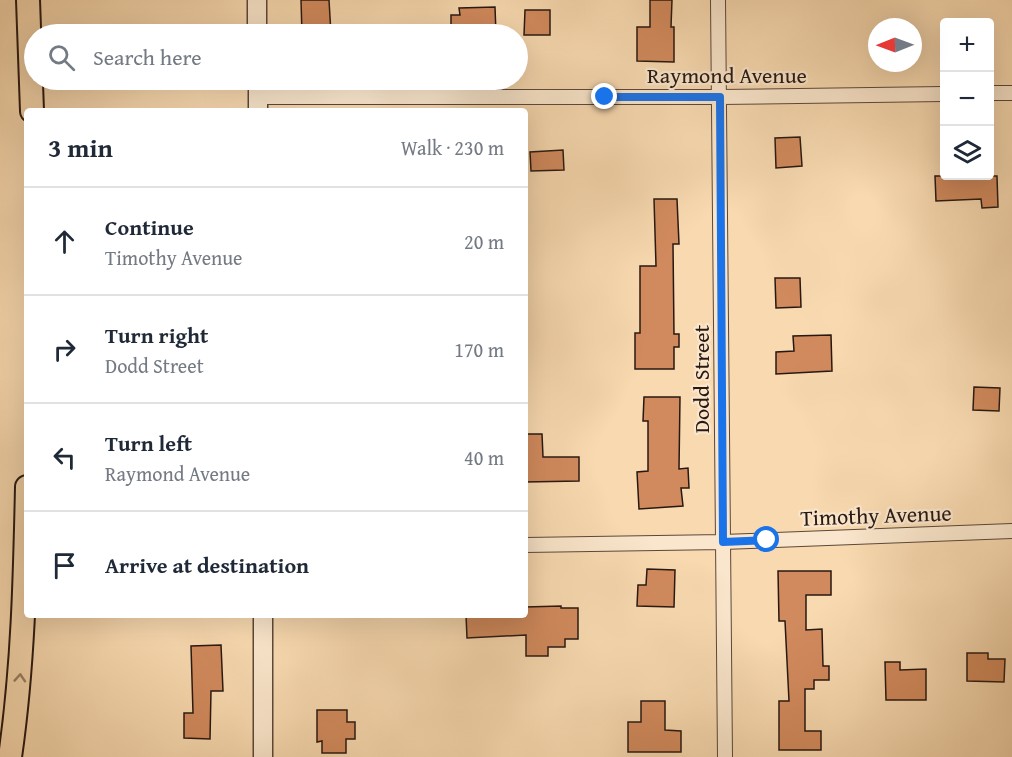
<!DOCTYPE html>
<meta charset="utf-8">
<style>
body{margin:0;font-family:"Gentium Book Plus",serif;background:#f6f6f7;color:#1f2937}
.controls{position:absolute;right:18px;top:18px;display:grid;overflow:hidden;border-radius:6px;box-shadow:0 6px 24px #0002}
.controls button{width:54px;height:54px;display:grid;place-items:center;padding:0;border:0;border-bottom:2px solid #e0e1e3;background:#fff;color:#1f2937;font:30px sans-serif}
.compass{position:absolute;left:868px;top:18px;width:54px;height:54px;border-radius:50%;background:#fff;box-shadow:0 6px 24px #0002;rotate:269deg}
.stop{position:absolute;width:18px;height:18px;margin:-14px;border:4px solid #1a73e8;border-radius:50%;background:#fff}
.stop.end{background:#1a73e8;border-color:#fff;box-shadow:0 2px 6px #0008}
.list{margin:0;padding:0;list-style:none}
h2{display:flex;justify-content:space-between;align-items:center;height:78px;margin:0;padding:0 24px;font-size:26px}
h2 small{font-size:20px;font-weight:400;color:#747a83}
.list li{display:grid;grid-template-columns:39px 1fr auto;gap:18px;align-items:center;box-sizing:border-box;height:108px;padding:0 24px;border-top:2px solid #e0e1e3}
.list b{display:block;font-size:22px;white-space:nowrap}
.list p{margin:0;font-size:20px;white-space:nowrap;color:#747a83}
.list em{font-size:20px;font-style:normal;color:#747a83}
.icon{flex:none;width:33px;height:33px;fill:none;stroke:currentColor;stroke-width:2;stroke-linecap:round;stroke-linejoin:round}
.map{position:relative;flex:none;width:1012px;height:757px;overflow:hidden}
.search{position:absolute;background:#fff;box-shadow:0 6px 24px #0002;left:24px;top:24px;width:504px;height:66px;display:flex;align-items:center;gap:15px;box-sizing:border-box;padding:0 21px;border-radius:33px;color:#747a83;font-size:22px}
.panel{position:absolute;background:#fff;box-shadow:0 6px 24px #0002;left:24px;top:108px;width:504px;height:510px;border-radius:6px}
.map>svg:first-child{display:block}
.building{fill:#d18a5d;stroke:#271812;stroke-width:1.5}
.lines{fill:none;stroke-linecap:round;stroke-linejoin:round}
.minor-casing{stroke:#5b483a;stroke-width:16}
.tertiary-casing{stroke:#5b483a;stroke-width:21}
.trunk-casing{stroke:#271812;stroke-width:26}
.minor{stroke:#fae6cc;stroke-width:14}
.tertiary{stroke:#fae6cc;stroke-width:18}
.trunk{stroke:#f8d9b0;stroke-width:22}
.oneway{stroke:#9a8269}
.route{stroke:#1a73e8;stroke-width:8}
.labels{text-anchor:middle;stroke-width:4.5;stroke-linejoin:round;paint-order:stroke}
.street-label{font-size:22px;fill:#271812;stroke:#fae6cc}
</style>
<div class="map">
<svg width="1012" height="757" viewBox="0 0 1012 757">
<rect width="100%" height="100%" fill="#f8d9b0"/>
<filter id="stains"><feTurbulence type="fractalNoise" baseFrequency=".00333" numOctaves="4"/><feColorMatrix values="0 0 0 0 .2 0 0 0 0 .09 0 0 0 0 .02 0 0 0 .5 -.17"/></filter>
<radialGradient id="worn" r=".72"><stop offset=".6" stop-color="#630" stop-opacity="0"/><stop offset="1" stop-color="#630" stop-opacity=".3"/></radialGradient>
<path class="building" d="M 301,0 L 329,0 L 331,34 L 302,34 Z
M 650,0 L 672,0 L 671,27 L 674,27 L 674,62 L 637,61 L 637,27 L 650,27 Z
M 495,7 L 496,34 L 451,34 L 451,15 L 460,15 L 459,8 Z
M 525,10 L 550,10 L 550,35 L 524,35 Z
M 800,137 L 802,166 L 776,168 L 775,138 Z
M 563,150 L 564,170 L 531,171 L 530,152 Z
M 935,176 L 997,176 L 998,207 L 982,208 L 981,199 L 936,201 Z
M 654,199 L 677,199 L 679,244 L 673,244 L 674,334 L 679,334 L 679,347 L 674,347 L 674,369 L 635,369 L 635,333 L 640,333 L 640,266 L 656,266 Z
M 775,278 L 800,278 L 801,307 L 776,308 Z
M 831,335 L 832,371 L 776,374 L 776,352 L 794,351 L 793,336 Z
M 974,387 L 1000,388 L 999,411 L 973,410 Z
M 644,397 L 680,397 L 679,469 L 688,468 L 689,488 L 681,488 L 683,506 L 639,509 L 637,472 L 648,471 L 648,421 L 643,421 Z
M 525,434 L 542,434 L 543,457 L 579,457 L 579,481 L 525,482 Z
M 647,569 L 675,570 L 674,607 L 637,606 L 638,585 L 646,585 Z
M 778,571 L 831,571 L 831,595 L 806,595 L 806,630 L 822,629 L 823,666 L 829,666 L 829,680 L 814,680 L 814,689 L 805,689 L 805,731 L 821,731 L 821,750 L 779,750 L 779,701 L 789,701 L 785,621 L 779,621 Z
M 561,606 L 561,608 L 578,608 L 578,639 L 565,639 L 565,647 L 548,647 L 548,656 L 526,656 L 526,635 L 467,638 L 466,615 L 525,615 L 525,607 Z
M 221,645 L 223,691 L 211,691 L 210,739 L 184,738 L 184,713 L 193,713 L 191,646 Z
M 967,653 L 988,653 L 988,659 L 1005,659 L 1004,682 L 967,681 Z
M 885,662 L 900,662 L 900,670 L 926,669 L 926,700 L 886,700 Z
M 641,701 L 665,701 L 665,730 L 681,731 L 681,752 L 628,752 L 628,722 L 641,722 Z
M 317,710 L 347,710 L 347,722 L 355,722 L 355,739 L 346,739 L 346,753 L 322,753 L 322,741 L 317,742 Z"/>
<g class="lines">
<defs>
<path id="minor" d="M 718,0 L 725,757
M 990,93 L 1012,93
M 258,97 L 720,97 L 944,94
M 525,545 L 723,542 L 1012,531"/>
<path id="tertiary" d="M 257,0 L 257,34
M 258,80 L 258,111
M 263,615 L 263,757"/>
<path id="trunk" d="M 28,0 L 32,111
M 10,757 C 23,667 25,578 27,487"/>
</defs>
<use href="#minor" class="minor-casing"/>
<use href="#tertiary" class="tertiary-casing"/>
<use href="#trunk" class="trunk-casing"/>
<use href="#minor" class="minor"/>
<use href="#tertiary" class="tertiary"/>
<use href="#trunk" class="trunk"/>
</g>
<defs><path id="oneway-chevron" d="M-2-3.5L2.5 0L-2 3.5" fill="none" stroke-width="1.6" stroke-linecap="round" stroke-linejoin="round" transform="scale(1.5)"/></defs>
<use class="oneway" href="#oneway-chevron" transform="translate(20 678) rotate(-86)"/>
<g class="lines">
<path class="route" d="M 605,97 L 720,97 L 723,542 L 767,540"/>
</g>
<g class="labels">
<g class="street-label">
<text x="727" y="83">Raymond Avenue</text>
<text transform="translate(701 379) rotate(-90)" y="8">Dodd Street</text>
<text transform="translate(876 515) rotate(-2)" y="8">Timothy Avenue</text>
</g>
</g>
<rect width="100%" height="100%" filter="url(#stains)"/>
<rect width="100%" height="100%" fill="url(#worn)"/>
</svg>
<div class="controls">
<button>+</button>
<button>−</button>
<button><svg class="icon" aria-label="layers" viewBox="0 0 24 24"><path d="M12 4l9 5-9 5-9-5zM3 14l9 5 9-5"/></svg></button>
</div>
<svg class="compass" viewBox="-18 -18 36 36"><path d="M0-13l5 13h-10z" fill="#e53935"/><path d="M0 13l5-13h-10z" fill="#747a83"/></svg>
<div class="stop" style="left:767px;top:540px"></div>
<div class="stop end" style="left:605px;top:97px"></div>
<div class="search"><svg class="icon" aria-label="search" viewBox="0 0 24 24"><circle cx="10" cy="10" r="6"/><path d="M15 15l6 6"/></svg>Search here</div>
<section class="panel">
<h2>3 min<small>Walk · 230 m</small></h2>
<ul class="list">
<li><svg class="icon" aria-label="ahead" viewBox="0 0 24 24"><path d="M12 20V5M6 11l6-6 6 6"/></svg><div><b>Continue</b><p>Timothy Avenue</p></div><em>20 m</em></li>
<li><svg class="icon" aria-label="right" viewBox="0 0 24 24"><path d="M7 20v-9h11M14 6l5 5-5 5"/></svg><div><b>Turn right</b><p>Dodd Street</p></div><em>170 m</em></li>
<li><svg class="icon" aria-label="left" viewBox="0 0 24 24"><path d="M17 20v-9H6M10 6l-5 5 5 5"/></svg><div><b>Turn left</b><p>Raymond Avenue</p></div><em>40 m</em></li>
<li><svg class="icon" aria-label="arrive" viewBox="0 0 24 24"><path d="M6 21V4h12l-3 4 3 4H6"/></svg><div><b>Arrive at destination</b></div></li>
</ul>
</section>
</div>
